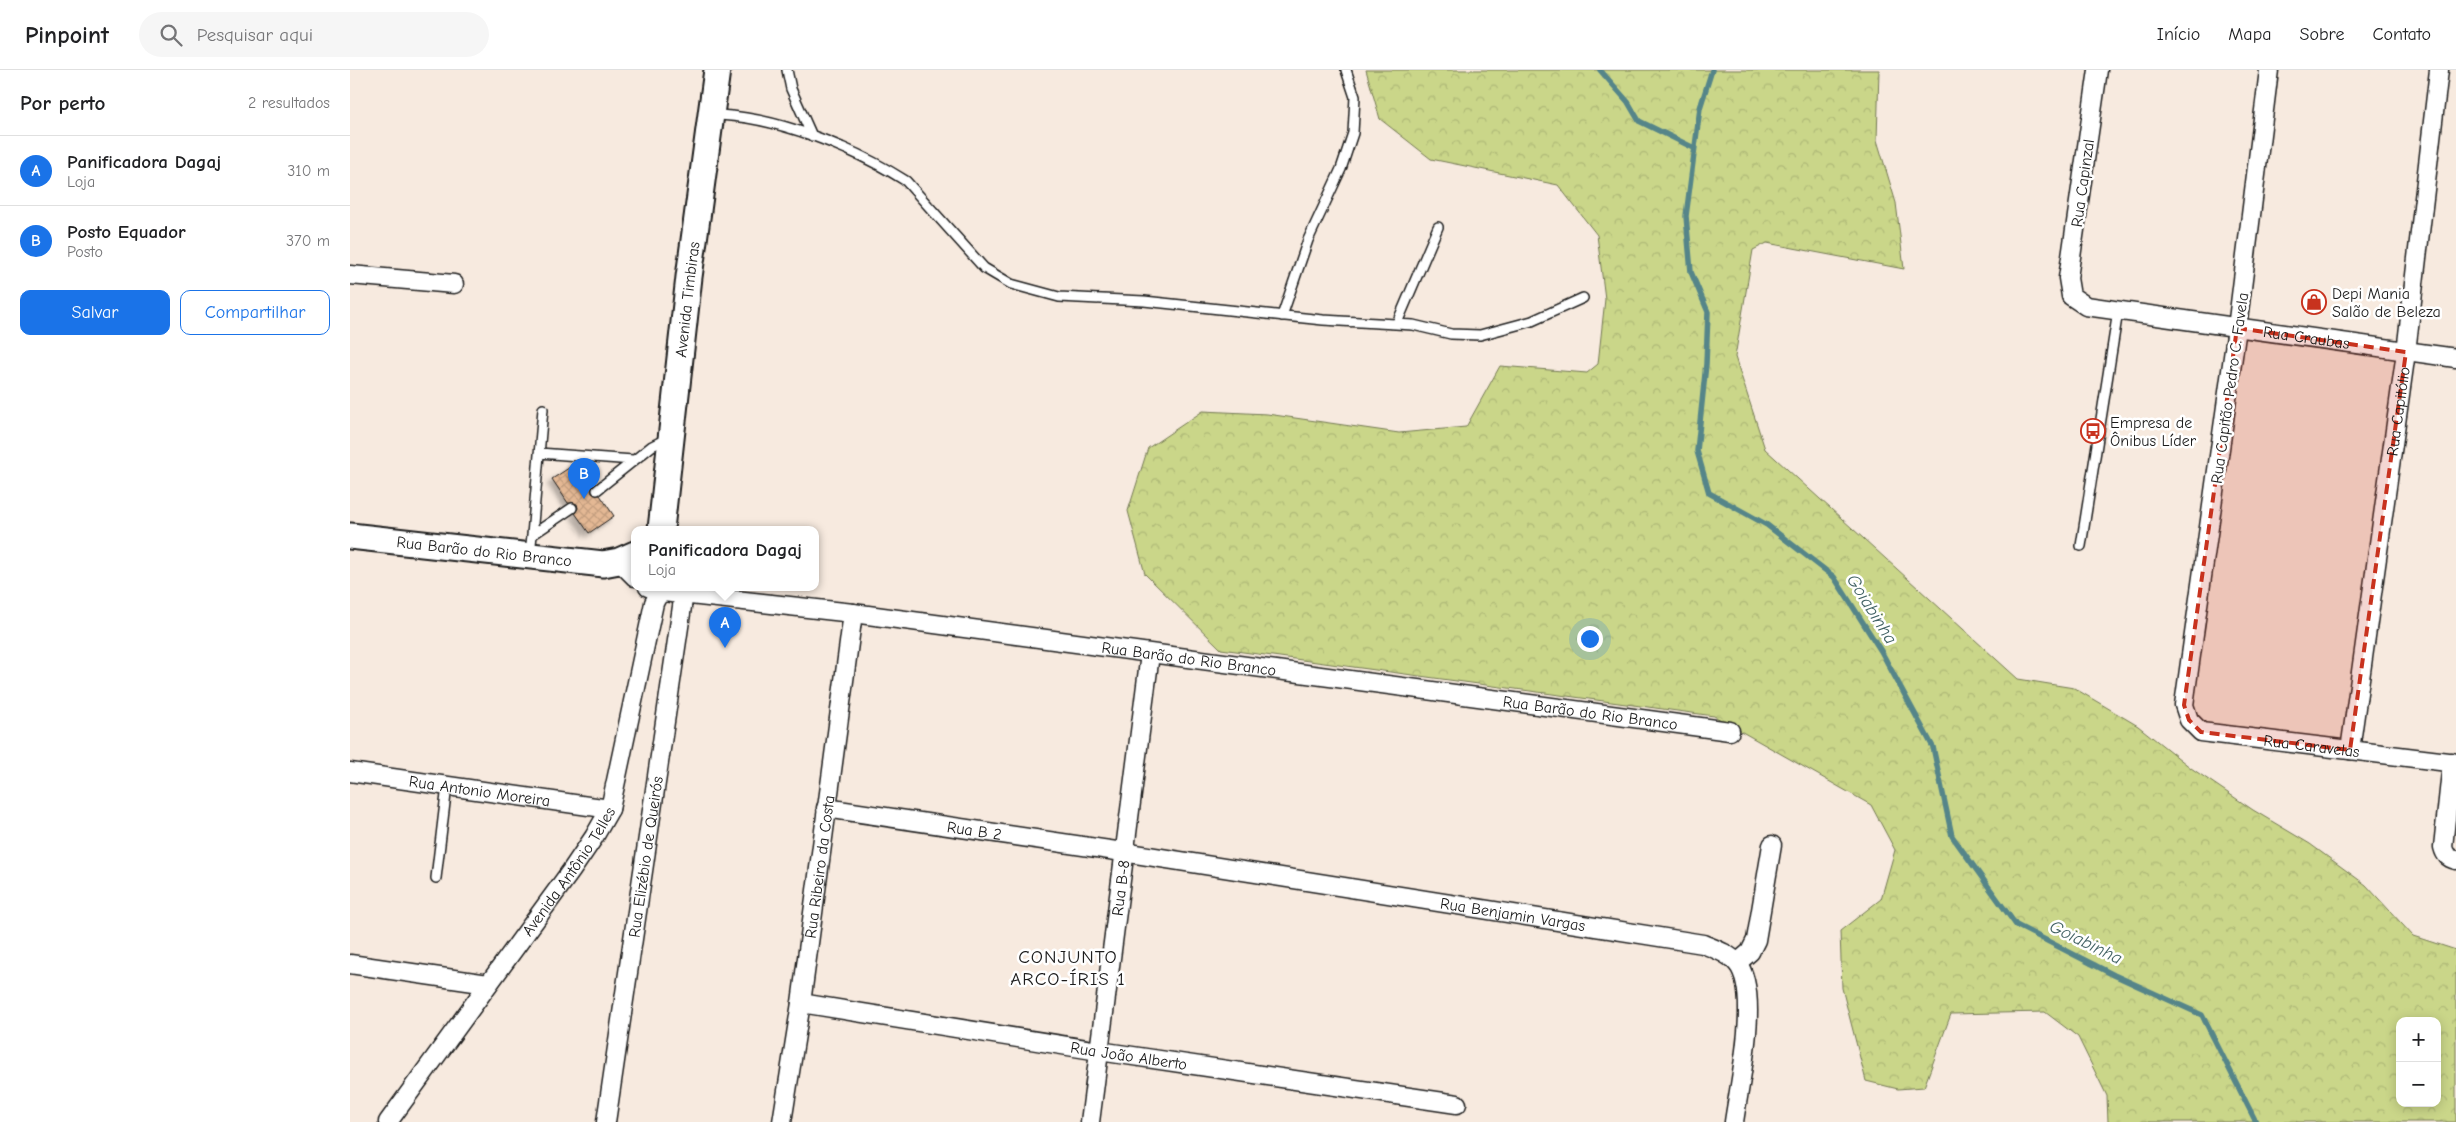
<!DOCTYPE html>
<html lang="pt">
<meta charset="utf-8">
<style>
body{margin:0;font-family:"Comic Neue",sans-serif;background:#f6f6f6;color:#202124}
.controls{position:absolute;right:15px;bottom:15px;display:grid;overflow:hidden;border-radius:10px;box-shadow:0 2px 12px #0003}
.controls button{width:45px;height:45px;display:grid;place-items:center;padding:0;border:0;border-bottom:1px solid #e0e0e0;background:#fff;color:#202124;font:25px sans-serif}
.you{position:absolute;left:1239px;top:568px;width:18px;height:18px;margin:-12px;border:4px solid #fff;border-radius:50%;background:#1a73e8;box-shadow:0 0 0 8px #1a73e833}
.badge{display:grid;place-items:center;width:32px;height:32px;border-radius:50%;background:#1a73e8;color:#fff;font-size:16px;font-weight:700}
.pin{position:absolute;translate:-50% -41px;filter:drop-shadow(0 1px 2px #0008)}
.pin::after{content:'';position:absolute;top:26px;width:18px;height:15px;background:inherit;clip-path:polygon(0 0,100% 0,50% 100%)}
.popup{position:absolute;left:281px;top:456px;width:188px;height:65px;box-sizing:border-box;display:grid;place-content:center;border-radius:10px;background:#fff;filter:drop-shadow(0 1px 4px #0005);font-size:16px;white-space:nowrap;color:#757577}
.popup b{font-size:19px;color:#202124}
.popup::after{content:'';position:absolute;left:50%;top:100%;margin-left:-10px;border:10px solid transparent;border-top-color:#fff}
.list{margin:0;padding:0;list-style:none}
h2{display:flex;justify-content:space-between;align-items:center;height:65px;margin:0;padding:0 20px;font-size:21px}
h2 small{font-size:16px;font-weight:400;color:#757577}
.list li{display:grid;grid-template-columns:32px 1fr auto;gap:15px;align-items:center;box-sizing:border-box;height:70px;padding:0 20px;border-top:1px solid #e0e0e0}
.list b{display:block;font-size:19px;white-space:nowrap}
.list p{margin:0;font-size:16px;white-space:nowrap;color:#757577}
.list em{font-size:16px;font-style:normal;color:#757577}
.actions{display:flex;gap:10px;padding:15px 20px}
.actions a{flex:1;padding:11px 0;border:1px solid #1a73e8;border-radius:10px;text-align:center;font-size:18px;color:#1a73e8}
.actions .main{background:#1a73e8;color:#fff}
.icon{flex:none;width:28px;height:28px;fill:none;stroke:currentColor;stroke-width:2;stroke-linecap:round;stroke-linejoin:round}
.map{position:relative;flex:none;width:2106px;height:1052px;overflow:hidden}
header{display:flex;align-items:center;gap:30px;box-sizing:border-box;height:70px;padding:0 25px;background:#fff;border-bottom:1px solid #e0e0e0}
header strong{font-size:24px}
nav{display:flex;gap:28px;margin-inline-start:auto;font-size:18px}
.search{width:350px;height:45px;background:#f6f6f6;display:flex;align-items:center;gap:12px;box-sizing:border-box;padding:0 18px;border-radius:28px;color:#757577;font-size:19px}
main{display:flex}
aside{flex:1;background:#fff}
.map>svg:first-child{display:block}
.forest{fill:url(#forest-crowns);stroke:#737952;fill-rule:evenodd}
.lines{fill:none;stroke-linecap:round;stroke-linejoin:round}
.stream{stroke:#548589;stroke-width:5.5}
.building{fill:url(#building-cross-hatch);stroke:#1c1c1c;filter:url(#shadow)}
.lane-casing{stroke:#1c1c1c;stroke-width:12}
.street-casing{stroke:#1c1c1c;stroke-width:21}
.secondary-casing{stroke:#1c1c1c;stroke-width:29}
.lane{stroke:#fff;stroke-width:9}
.street{stroke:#fff;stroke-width:18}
.secondary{stroke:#fff;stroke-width:25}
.marked{fill:#c8321e;fill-opacity:0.2;stroke:#c8321e;stroke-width:4;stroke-dasharray:10 6;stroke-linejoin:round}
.labels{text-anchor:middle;stroke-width:5;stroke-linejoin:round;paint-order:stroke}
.street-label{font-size:16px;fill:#1c1c1c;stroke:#fff}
.poi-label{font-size:16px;fill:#1c1c1c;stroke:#fff;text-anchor:start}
.water-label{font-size:18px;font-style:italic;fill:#426264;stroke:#fff}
.quarter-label{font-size:19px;letter-spacing:1px;fill:#1c1c1c;stroke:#fff}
</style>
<header>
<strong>Pinpoint</strong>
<div class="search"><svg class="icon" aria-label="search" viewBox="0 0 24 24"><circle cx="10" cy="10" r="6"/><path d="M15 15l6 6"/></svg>Pesquisar aqui</div>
<nav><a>Início</a><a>Mapa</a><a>Sobre</a><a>Contato</a></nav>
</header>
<main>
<aside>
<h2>Por perto<small>2 resultados</small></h2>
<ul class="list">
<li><span class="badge">A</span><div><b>Panificadora Dagaj</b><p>Loja</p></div><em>310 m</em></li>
<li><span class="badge">B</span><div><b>Posto Equador</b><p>Posto</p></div><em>370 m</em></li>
</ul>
<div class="actions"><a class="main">Salvar</a><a>Compartilhar</a></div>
</aside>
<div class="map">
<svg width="2106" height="1052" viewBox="0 0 2106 1052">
<defs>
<pattern id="forest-crowns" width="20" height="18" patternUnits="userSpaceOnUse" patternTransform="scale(1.25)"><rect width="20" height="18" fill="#cad689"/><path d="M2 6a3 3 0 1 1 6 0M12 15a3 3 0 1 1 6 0" fill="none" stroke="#adb776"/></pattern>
<pattern id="building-cross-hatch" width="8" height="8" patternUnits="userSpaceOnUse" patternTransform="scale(1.25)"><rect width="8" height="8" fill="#e4b894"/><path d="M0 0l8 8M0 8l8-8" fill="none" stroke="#c39e7f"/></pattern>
<filter id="shadow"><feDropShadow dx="-4.5" dy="4.5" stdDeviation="2.5" flood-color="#0004"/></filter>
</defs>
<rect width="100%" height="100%" fill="#f7eadf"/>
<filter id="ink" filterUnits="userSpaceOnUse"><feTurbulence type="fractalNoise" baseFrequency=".02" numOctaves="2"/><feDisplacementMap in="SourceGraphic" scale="10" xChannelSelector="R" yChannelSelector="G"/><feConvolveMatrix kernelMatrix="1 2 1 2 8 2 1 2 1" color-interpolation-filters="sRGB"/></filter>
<g filter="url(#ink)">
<path class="forest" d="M 1016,0 L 1529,0 L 1527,70 L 1546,133 L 1554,199 L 1417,173 L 1403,180 L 1385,287 L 1415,379 L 1668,609 L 1724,618 L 1788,656 L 1841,698 L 1903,740 L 1960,774 L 2016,815 L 2063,866 L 2106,880 L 2106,1052 L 1758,1052 L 1757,1026 L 1728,967 L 1695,942 L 1601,944 L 1574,1017 L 1548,1019 L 1516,1011 L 1492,918 L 1490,861 L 1531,829 L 1545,780 L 1521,735 L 1364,646 L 871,579 L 795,504 L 778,441 L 798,378 L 853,341 L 917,344 L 1049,363 L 1116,357 L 1150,296 L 1237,303 L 1248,294 L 1255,229 L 1247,165 L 1208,115 L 1081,89 L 1030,49 ZM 2050,951 L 2087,951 L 2087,1033 L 2050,1033 Z"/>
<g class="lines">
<path class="stream" d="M 1250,0 L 1278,32 L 1289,51 L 1344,78
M 1362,0 L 1350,38 L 1336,146 L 1341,202 L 1358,242 L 1356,294 L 1347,381 L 1359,423 L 1417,455 L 1484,507 L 1531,581 L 1583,677 L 1602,766 L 1666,855 L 1764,905 L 1852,945 L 1906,1052"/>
</g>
<path class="building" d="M 228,392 L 243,415 L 242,423 L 250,425 L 264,446 L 239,463 L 225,443 L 228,438 L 227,434 L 218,433 L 202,409 Z"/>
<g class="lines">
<defs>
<path id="lane" d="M 437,0 L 441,19 L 462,66
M 361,45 C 424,45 504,78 556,111 L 634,198 L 661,214 L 709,227 L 794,231 L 973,250 L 1063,255 L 1101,264 L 1130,265 L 1182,251 L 1233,228
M 932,246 L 958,170 L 991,99 L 1003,63 L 1005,27 L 996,0
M 1047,253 L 1088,157
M 189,383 L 283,390
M 247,420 L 302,376 L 318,368
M 182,465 L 193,339
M 1731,476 L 1768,241
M 180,484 L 182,465 L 222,438
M 86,808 L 97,716"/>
<g id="street">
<path id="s1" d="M 1748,0 L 1718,208 L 1721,226 L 1736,236 L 2106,288"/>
<path id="s2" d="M 1919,0 L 1887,258 L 1834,635 L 1839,650 L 1851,662 L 2106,693"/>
<path d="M 0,205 L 104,214"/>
<path d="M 269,491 L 285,507"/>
<path id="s3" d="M 298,517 L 313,522 L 503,543 L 1380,661"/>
<path id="s4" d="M 2000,680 L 2056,282 L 2089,0"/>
<path d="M 2102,692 L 2093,777 C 2095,785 2098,788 2106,790"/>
<path id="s5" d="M 0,702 L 260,739"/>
<path id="s6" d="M 476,738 L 773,782 L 1353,874 C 1365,879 1378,883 1387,893 C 1411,922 1389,1015 1384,1052"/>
<path d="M 1387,893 L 1400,882 L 1406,870 L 1422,775"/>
<path d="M 0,894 L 138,914"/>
<path id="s7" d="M 451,933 L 749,981 L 1107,1034"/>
<path id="s8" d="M 38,1052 L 221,801 L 244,767 L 260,739 L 304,533 L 307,527 L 318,517"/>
<path id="s9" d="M 256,1052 L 334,523"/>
<path id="s10" d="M 432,1052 L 451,933 L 503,543"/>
<path id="s11" d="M 740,1052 L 800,584"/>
</g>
<g id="secondary">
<path id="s12" d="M 311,459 L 339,207 L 367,0"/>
<path id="s13" d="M 0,466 L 253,494 L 269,491 L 285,484"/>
</g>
</defs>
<use href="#lane" class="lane-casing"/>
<use href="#street" class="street-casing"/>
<use href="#secondary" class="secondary-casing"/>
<use href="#lane" class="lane"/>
<use href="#street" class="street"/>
<use href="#secondary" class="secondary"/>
</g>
</g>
<path class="marked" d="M 1887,258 L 2056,282 L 2000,680 L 1851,662 L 1839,650 L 1834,635 Z"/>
<defs>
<symbol id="shop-ring" viewBox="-11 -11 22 22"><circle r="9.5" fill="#fff" stroke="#c8321e" stroke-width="1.5"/><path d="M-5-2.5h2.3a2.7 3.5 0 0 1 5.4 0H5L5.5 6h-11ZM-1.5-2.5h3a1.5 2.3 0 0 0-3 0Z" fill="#c8321e"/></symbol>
<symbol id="bus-ring" viewBox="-11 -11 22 22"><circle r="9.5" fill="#fff" stroke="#c8321e" stroke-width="1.5"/><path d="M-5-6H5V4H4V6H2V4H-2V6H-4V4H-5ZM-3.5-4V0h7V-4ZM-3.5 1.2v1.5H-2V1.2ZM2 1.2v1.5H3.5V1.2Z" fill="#c8321e"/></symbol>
</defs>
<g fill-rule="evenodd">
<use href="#shop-ring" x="1950" y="218" width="28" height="28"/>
<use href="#bus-ring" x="1729" y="347" width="28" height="28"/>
</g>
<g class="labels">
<g class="street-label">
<text transform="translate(1732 113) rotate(-82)" y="6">Rua Capinzal</text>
<text dy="6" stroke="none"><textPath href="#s12" startOffset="231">Avenida Timbiras</textPath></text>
<text dy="6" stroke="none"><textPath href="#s1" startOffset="469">Rua Craubas</textPath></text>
<text transform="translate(1879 318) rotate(-82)" y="6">Rua Capitão Pedro C. Favela</text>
<text dy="6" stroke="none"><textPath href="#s4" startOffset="342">Rua Capitólio</textPath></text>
<text dy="6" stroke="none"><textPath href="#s13" startOffset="135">Rua Barão do Rio Branco</textPath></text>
<text dy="6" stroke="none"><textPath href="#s3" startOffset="546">Rua Barão do Rio Branco</textPath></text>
<text dy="6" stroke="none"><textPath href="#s3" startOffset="951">Rua Barão do Rio Branco</textPath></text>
<text dy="6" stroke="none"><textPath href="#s2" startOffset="785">Rua Caravelas</textPath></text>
<text dy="6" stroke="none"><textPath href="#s5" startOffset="131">Rua Antonio Moreira</textPath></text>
<text dy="6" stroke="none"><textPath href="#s6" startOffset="150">Rua B 2</textPath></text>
<text dy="6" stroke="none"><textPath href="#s9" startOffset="268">Rua Elizébio de Queirós</textPath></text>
<text dy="6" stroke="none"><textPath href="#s10" startOffset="258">Rua Ribeiro da Costa</textPath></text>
<text dy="6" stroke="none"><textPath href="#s8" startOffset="309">Avenida Antônio Telles</textPath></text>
<text dy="6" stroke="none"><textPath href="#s11" startOffset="236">Rua B-8</textPath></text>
<text dy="6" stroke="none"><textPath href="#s6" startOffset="695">Rua Benjamin Vargas</textPath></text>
<text dy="6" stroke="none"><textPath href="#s7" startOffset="332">Rua João Alberto</textPath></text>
</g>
<g class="poi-label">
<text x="1982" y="229">Depi Mania<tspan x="1982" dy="18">Salão de Beleza</tspan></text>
<text x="1760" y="358">Empresa de<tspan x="1760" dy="18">Ônibus Líder</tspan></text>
</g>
<g class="water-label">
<text transform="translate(1522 539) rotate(58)" y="6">Goiabinha</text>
<text transform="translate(1736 872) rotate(26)" y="6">Goiabinha</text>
</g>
<g class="quarter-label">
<text x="718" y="893">CONJUNTO<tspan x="718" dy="22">ARCO-ÍRIS 1</tspan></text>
</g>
</g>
</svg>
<div class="controls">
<button>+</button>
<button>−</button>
</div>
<div class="you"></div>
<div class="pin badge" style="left:375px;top:578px">A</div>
<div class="popup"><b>Panificadora Dagaj</b>Loja</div>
<div class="pin badge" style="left:234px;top:429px">B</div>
</div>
</main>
